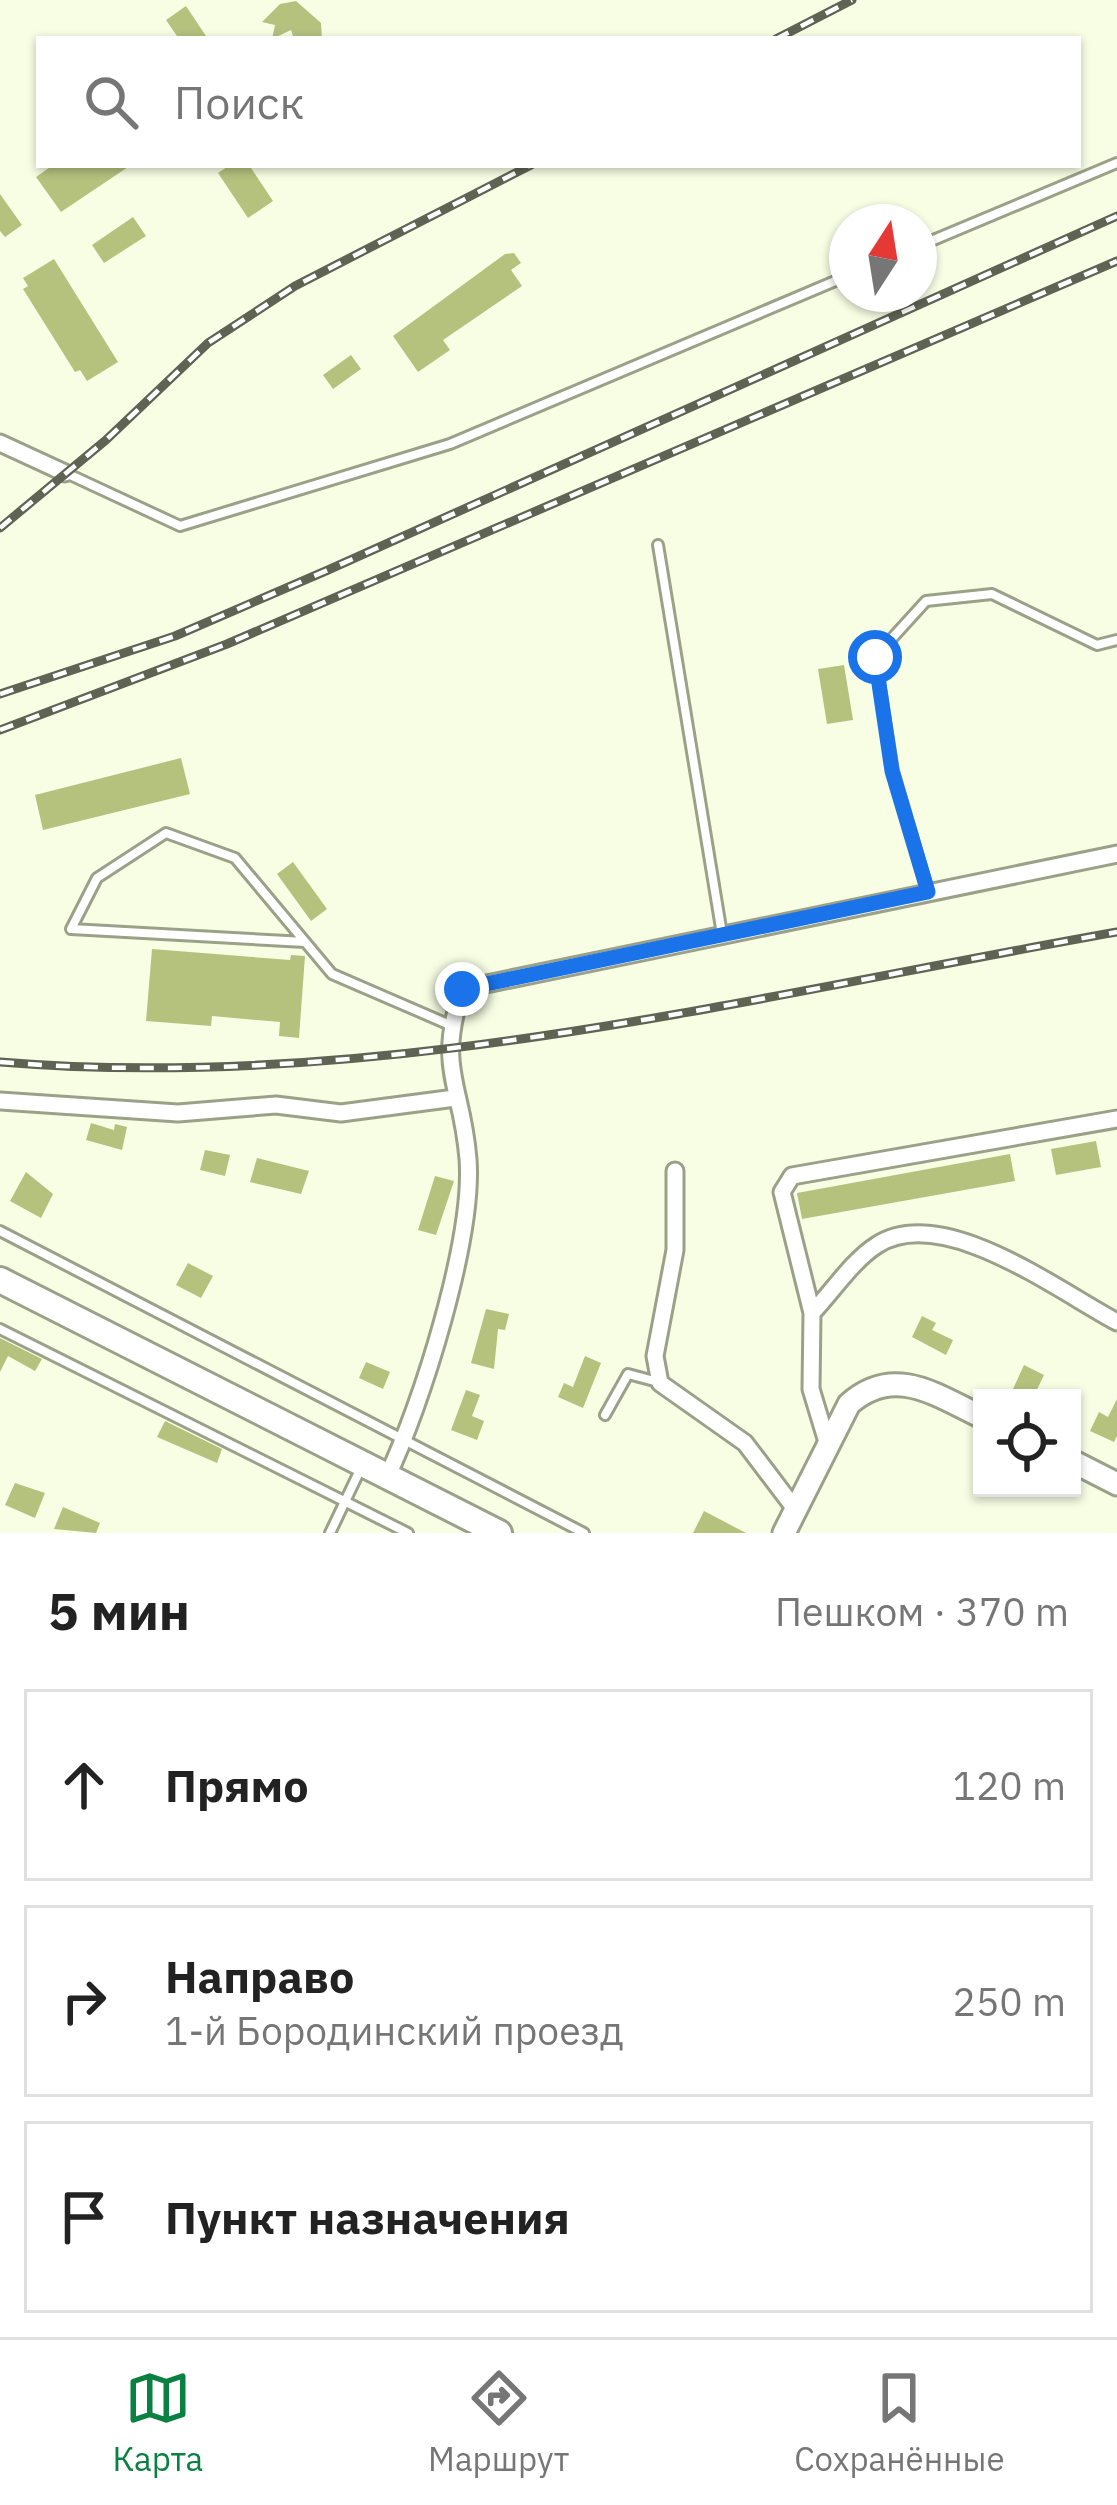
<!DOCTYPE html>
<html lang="ru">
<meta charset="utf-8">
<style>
body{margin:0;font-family:"IBM Plex Sans",sans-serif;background:#f2f2f2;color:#222}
.controls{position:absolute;right:36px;bottom:36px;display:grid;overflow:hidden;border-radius:0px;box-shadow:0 3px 9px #0004}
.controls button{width:108px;height:108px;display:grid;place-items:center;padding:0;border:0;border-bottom:3px solid #e0e0e0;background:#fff;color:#222;font:60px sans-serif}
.compass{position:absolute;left:829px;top:204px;width:108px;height:108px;border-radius:50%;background:#fff;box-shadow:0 3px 9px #0004;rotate:12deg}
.stop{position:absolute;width:36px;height:36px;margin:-27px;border:9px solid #1a73e8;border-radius:50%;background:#fff}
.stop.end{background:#1a73e8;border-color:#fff;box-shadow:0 3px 12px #0008}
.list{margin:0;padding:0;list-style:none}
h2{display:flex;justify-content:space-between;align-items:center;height:156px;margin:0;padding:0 48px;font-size:51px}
h2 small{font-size:39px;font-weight:400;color:#767676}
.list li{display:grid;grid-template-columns:78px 1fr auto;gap:36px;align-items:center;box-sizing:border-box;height:192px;margin:0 24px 24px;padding:0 24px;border:3px solid #e0e0e0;border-radius:0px}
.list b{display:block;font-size:45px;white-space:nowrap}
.list p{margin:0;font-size:39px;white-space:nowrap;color:#767676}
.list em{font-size:39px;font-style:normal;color:#767676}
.icon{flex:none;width:66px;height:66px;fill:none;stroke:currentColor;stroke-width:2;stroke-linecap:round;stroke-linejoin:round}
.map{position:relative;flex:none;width:1117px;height:1533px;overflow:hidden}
.search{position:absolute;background:#fff;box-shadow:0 3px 9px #0004;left:36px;right:36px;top:36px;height:132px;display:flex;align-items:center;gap:30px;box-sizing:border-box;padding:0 42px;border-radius:0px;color:#767676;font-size:45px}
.sheet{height:804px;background:#fff}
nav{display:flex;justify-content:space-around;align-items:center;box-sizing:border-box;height:168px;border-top:3px solid #e0e0e0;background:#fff;font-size:33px;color:#767676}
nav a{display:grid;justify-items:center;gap:6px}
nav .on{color:#0b8043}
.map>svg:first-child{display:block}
.building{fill:#b4c27e}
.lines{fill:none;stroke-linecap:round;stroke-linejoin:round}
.lane-casing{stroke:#9ba188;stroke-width:14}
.street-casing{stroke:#9ba188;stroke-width:21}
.secondary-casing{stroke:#9ba188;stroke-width:27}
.primary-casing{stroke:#9ba188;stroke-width:30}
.lane{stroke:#fff;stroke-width:8}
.street{stroke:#fff;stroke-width:15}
.secondary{stroke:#fff;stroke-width:21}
.primary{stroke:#fff;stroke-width:24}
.rail-casing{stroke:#5f6354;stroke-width:9}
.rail{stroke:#fff;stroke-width:4.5;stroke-dasharray:14;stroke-linecap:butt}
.route{stroke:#1a73e8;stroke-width:15}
</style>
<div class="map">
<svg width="1117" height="1533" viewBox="0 0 1117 1533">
<rect width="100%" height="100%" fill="#f8fee4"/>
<path class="building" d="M 296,1 L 321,23 L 322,39 L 294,39 L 291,30 L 272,39 L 275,25 L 262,22 L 280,4 Z
M 186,6 L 208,39 L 179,39 L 166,20 Z
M 53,165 L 131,165 L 61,212 L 36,177 Z
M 230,165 L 249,165 L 273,201 L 248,218 L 218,173 Z
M 0,194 L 22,225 L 5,237 L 0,231 Z
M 133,217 L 146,236 L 104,263 L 92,245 Z
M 514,253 L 521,263 L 511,270 L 522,286 L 443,340 L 450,350 L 418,372 L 393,336 L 505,254 Z
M 54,259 L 118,362 L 87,381 L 80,370 L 75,372 L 23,289 L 28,286 L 23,278 Z
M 351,355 L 361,369 L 333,389 L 323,375 Z
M 844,665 L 853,720 L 827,724 L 818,669 Z
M 181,758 L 190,794 L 43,830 L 35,795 Z
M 293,862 L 327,909 L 311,921 L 277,874 Z
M 152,949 L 290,960 L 291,955 L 305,956 L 299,1038 L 279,1036 L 280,1022 L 212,1016 L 211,1026 L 146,1021 Z
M 91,1123 L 114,1130 L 115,1124 L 127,1127 L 122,1150 L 86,1140 Z
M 1096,1141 L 1101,1167 L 1056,1175 L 1051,1149 Z
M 205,1150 L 230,1155 L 225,1176 L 200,1170 Z
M 1010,1154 L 1015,1181 L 802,1219 L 797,1193 Z
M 257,1158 L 309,1171 L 301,1194 L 250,1182 Z
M 26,1172 L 53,1194 L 41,1218 L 10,1201 Z
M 435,1176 L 454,1181 L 436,1235 L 418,1230 Z
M 188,1263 L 213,1276 L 201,1298 L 176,1285 Z
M 486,1309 L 509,1314 L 505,1330 L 498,1329 L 494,1369 L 471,1363 Z
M 922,1316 L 936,1323 L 932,1330 L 953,1340 L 946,1355 L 912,1337 Z
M 0,1338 L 42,1359 L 35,1371 L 8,1356 L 0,1372 Z
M 585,1356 L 601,1363 L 583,1408 L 558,1397 L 564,1383 L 573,1387 Z
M 366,1362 L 390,1372 L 383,1389 L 359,1378 Z
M 1024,1365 L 1044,1375 L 1033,1398 L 1013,1389 Z
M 466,1390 L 480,1395 L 472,1416 L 484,1421 L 477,1440 L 451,1430 Z
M 1117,1399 L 1117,1436 L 1114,1442 L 1090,1431 L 1099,1412 L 1108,1417 Z
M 165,1421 L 222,1449 L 217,1463 L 157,1437 Z
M 15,1483 L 45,1493 L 35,1518 L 5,1505 Z
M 63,1507 L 100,1523 L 96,1533 L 54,1529 Z
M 704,1511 L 746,1533 L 693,1533 Z"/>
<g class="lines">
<defs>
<path id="lane" d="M 919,246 L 1117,163
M 66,473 L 180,526 L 450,444 L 847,276
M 658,545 L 722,934
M 928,891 L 893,771 L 875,657 L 926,601 L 992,594 L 1097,645 L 1117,640
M 305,942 L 71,929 L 97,878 L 166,833 L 235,858 L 332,974 L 450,1025
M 0,1231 L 584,1533
M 0,1329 L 408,1533
M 605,1415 L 628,1374 L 658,1382
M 330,1533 L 360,1470"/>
<path id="street" d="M 0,443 L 65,473
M 0,1101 L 178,1113 L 276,1105 L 341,1113 L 455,1098
M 675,1171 L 675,1250 L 655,1356 L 660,1383 L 745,1443 L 795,1509
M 812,1313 C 832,1292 853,1260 877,1245 C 942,1203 1057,1290 1117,1322
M 827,1442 L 811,1389 L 812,1313 L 782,1192 L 792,1176 L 1117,1119
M 387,1477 C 422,1404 474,1238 468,1159 C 462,1083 436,1071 462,989 L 1117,854"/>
<path id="secondary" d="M 1072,1461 L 1117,1484
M 784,1533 L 849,1404 C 894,1364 936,1395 982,1417"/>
<path id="primary" d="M 0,1280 L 499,1533"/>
</defs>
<use href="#lane" class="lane-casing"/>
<use href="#street" class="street-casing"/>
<use href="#secondary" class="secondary-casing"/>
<use href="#primary" class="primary-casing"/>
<use href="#lane" class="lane"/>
<use href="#street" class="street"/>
<use href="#secondary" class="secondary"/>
<use href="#primary" class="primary"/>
<defs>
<path id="rail" d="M 776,39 L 852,0
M 0,528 L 106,440 L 208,343 L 295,286 L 531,165
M 0,694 L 175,636 L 328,570 L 1117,216
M 0,730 L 227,644 L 1117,261
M 0,1062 C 377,1093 748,997 1117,932"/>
</defs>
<use href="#rail" class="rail-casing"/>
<use href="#rail" class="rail"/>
</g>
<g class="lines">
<path class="route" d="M 462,989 L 928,892 L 892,771 L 875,657"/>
</g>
</svg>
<div class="controls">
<button><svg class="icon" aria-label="locate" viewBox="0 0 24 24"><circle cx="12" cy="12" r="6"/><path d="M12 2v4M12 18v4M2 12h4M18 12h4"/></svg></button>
</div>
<svg class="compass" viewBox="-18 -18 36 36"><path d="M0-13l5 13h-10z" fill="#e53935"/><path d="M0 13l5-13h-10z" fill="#767676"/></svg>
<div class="stop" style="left:875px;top:657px"></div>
<div class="stop end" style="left:462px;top:989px"></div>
<div class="search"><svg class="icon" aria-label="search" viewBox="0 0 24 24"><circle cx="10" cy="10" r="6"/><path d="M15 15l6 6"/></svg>Поиск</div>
</div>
<section class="sheet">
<h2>5 мин<small>Пешком · 370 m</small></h2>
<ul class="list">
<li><svg class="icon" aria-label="ahead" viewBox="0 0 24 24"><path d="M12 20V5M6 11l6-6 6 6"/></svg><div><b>Прямо</b></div><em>120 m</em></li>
<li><svg class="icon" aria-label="right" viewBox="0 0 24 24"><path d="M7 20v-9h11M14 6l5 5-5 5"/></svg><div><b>Направо</b><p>1-й Бородинский проезд</p></div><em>250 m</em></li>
<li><svg class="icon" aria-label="arrive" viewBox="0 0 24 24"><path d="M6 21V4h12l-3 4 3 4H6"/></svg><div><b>Пункт назначения</b></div></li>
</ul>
</section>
<nav>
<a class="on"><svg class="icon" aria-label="map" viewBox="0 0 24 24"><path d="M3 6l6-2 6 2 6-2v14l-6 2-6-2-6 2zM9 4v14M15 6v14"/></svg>Карта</a>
<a><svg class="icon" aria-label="directions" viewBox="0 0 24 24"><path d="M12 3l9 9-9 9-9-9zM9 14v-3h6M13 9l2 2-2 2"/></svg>Маршрут</a>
<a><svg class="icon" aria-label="saved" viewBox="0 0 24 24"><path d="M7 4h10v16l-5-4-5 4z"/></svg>Сохранённые</a>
</nav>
